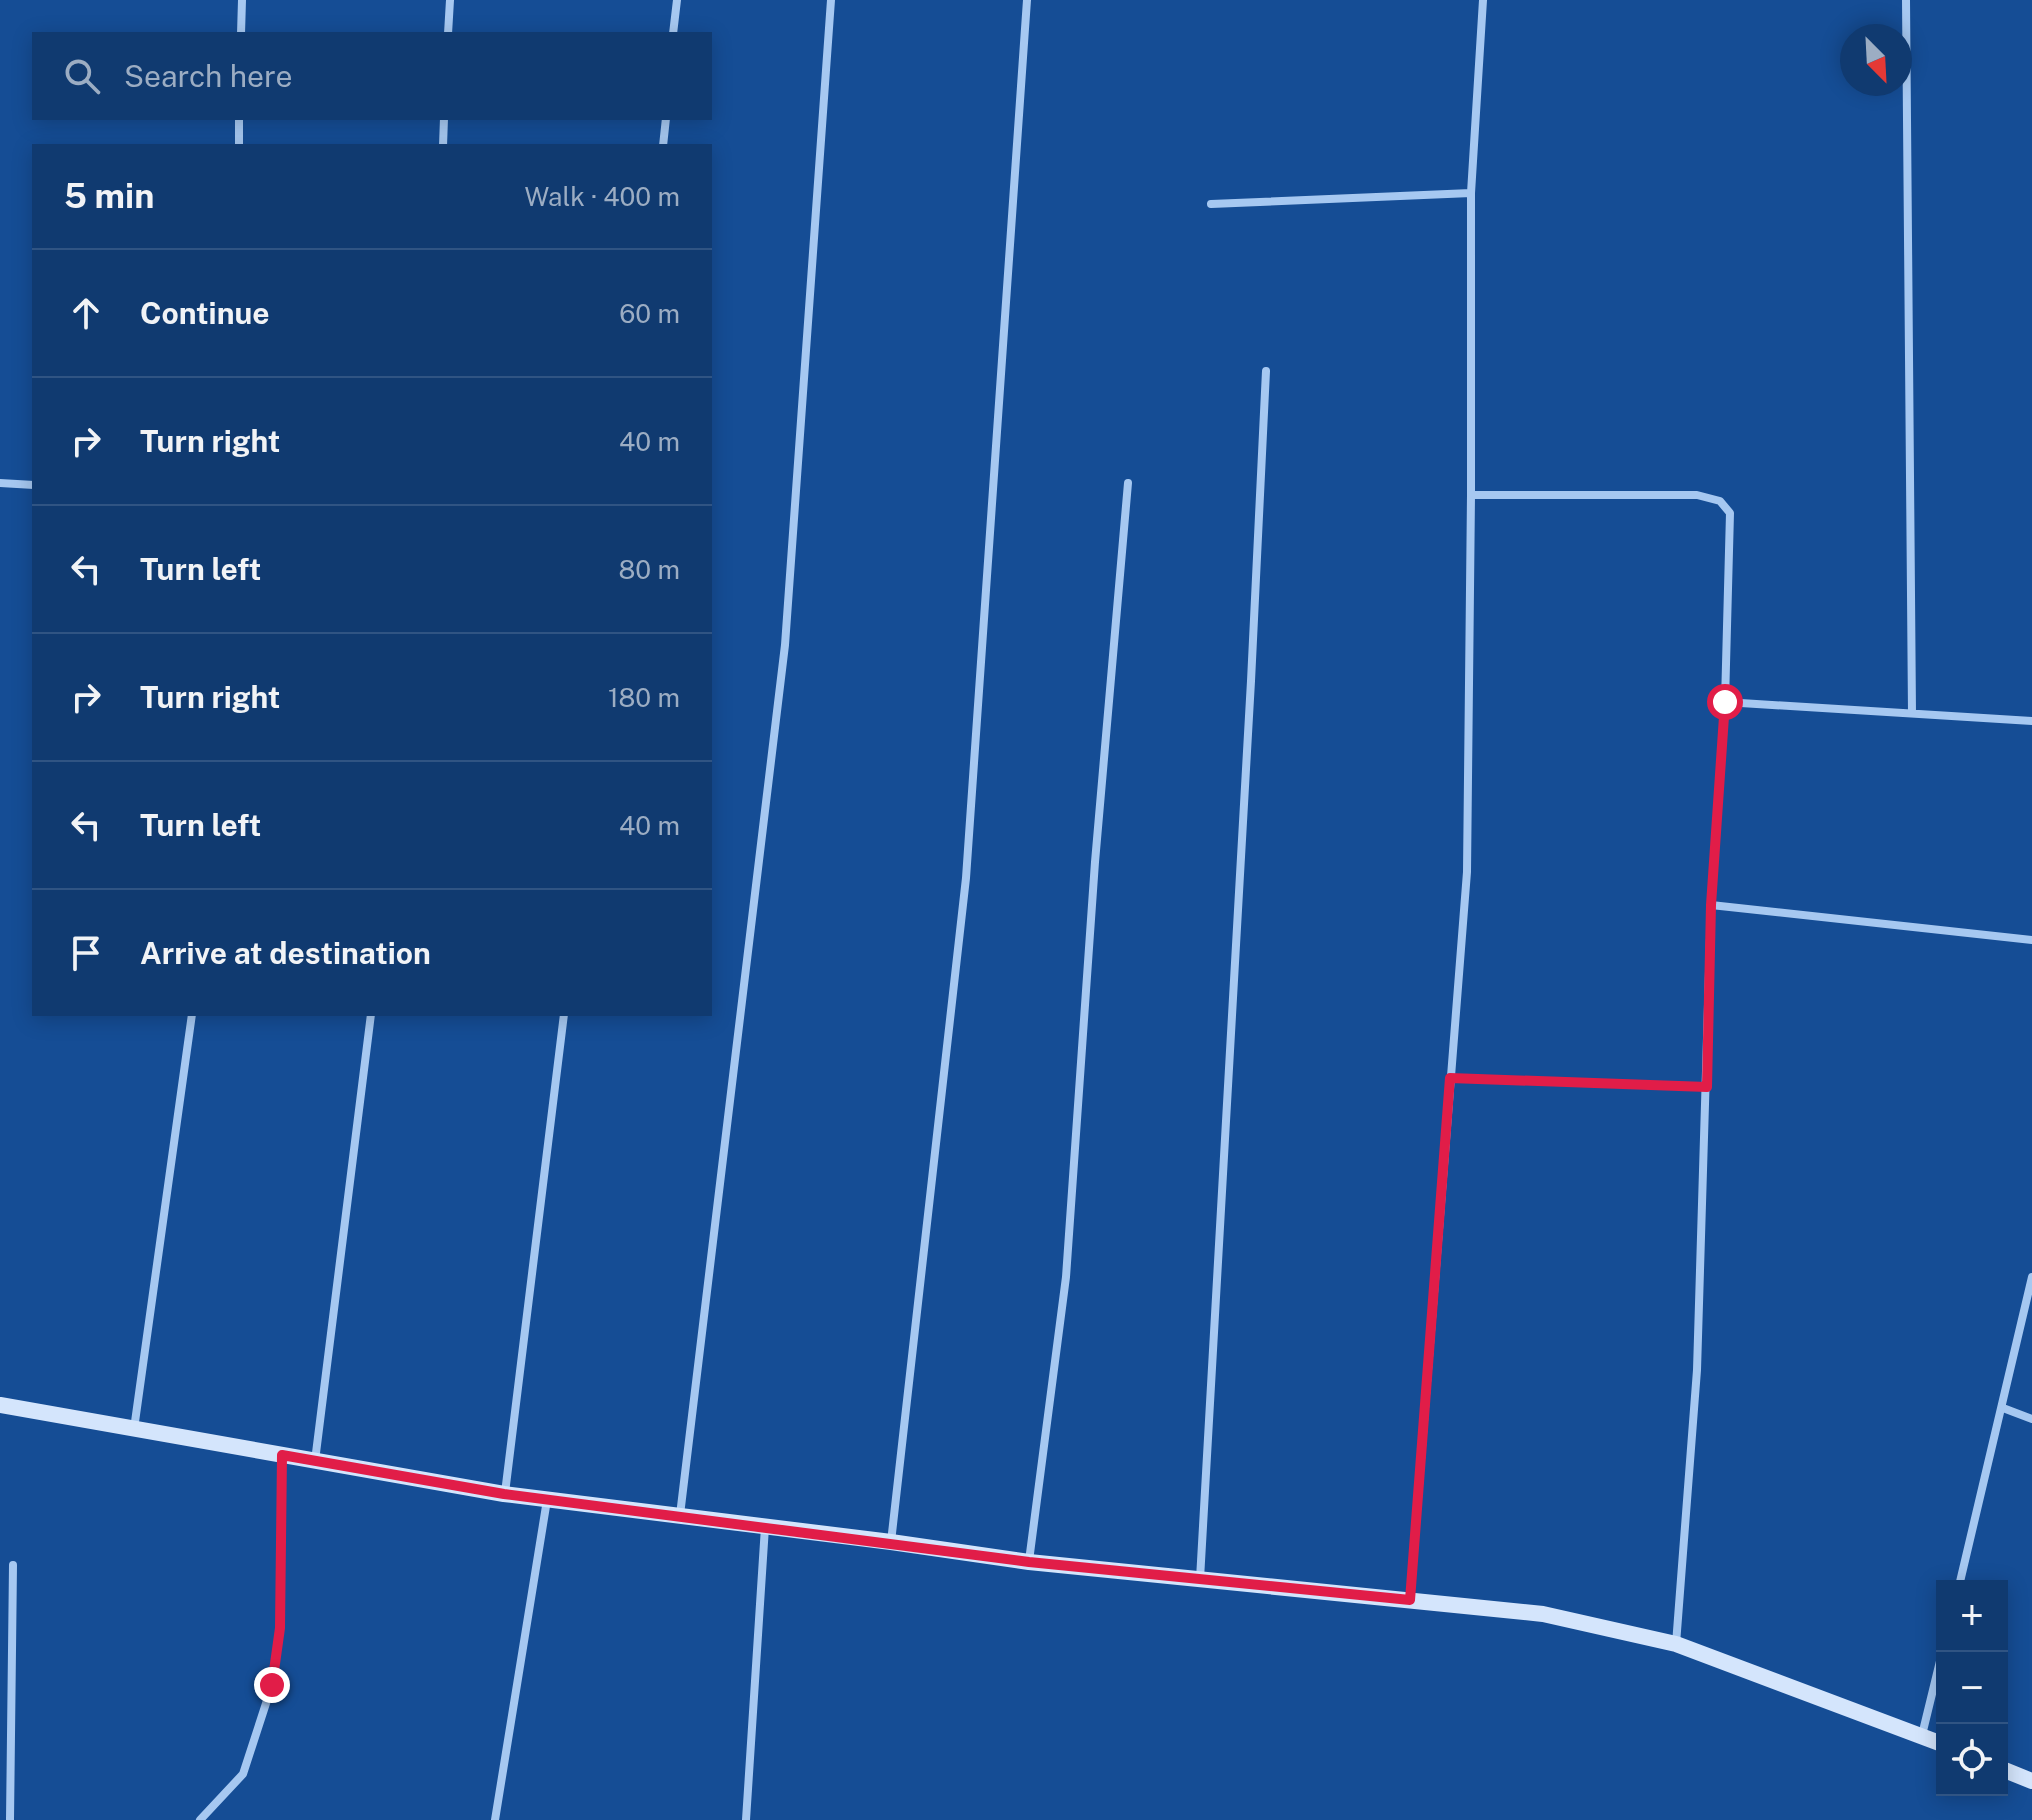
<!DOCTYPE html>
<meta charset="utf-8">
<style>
body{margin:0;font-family:"Public Sans",sans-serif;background:#1e4578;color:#f1f3f6}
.controls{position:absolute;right:24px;bottom:24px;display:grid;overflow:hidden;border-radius:0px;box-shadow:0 4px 20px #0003}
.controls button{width:72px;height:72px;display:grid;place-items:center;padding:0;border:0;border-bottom:2px solid #305483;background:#103a70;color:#f1f3f6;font:40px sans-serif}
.compass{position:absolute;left:1840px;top:24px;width:72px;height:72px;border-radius:50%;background:#103a70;box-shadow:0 4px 20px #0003;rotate:156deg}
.stop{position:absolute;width:24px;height:24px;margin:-18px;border:6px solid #e11d48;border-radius:50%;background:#fff}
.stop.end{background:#e11d48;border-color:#fff;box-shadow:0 2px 8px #0008}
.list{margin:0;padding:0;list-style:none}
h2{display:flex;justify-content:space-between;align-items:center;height:104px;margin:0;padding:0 32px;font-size:34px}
h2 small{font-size:26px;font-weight:400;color:#9cadc3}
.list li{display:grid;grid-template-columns:52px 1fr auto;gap:24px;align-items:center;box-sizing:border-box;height:128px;padding:0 32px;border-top:2px solid #305483}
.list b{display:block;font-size:30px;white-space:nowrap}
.list em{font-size:26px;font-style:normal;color:#9cadc3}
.icon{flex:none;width:44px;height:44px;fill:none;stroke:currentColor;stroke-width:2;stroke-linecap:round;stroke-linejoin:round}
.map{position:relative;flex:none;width:2032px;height:1820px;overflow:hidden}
.search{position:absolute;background:#103a70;box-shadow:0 4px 20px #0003;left:32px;top:32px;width:680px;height:88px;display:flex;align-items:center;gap:20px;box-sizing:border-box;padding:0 28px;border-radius:0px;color:#9cadc3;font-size:30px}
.panel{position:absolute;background:#103a70;box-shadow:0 4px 20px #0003;left:32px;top:144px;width:680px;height:872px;border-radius:0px}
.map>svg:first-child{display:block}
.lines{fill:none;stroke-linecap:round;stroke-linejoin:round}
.street{stroke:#a6c8f1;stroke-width:8}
.secondary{stroke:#d4e5fc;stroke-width:16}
.route{stroke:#e11d48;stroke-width:10}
</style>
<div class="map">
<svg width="2032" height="1820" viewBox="0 0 2032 1820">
<rect width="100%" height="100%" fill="#154d95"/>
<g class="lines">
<path class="street" d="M 1906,0 L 1912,713
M 241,34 L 242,0
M 448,34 L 450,0
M 673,34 L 677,0
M 239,146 L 239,118
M 443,146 L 444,118
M 663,146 L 666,118
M 1211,204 L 1471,193
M 0,483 L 34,485
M 1471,495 L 1697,495 L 1720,501 L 1730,513 L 1725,702 L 1711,905 L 1697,1370 L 1676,1644
M 1725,702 L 2032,721
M 1711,905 L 2032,940
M 1450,1078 L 1707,1087
M 2003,1408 L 2032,1419
M 134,1429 L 192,1014
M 315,1461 L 371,1014
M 505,1493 L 564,1014
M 680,1515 L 785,645 L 831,0
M 891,1542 L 966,878 L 1027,0
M 1029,1561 L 1066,1277 L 1095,862 L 1128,483
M 1200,1579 L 1251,681 L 1266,371
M 1959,1586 L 2032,1277
M 1410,1600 L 1467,872 L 1471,495 L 1471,193 L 1483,0
M 1922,1735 L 1942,1653
M 10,1820 L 13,1565
M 200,1820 L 243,1774 L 272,1685 L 280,1628 L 282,1455
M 495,1820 L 547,1500
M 746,1820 L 765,1527"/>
<path class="secondary" d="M 0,1405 L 504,1494 L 891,1542 L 1029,1562 L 1543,1614 L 1676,1644 L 1942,1744
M 2002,1769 L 2032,1781"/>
</g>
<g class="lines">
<path class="route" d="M 272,1685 L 280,1628 L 282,1455 L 504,1494 L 1029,1562 L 1410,1600 L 1450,1078 L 1707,1087 L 1711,905 L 1725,702"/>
</g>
</svg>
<div class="controls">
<button>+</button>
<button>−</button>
<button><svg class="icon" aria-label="locate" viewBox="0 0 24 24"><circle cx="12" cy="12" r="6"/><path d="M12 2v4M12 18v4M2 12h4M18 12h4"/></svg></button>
</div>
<svg class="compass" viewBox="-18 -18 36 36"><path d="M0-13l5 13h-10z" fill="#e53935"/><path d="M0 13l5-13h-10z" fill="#9cadc3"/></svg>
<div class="stop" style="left:1725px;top:702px"></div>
<div class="stop end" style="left:272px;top:1685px"></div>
<div class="search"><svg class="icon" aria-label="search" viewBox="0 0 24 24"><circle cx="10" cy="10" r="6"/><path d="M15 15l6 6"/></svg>Search here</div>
<section class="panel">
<h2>5 min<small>Walk · 400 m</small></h2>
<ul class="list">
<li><svg class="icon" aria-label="ahead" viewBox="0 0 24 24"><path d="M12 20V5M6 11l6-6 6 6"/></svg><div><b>Continue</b></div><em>60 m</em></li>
<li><svg class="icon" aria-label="right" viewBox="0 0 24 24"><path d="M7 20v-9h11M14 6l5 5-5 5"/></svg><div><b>Turn right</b></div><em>40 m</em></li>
<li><svg class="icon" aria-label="left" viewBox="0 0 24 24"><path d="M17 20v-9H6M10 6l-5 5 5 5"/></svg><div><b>Turn left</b></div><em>80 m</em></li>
<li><svg class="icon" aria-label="right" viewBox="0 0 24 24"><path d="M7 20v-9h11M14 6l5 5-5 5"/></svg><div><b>Turn right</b></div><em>180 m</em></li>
<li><svg class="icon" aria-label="left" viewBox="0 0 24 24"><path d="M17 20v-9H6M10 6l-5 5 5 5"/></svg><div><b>Turn left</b></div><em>40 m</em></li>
<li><svg class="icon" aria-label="arrive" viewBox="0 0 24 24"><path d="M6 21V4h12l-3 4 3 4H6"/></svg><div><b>Arrive at destination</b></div></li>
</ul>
</section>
</div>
